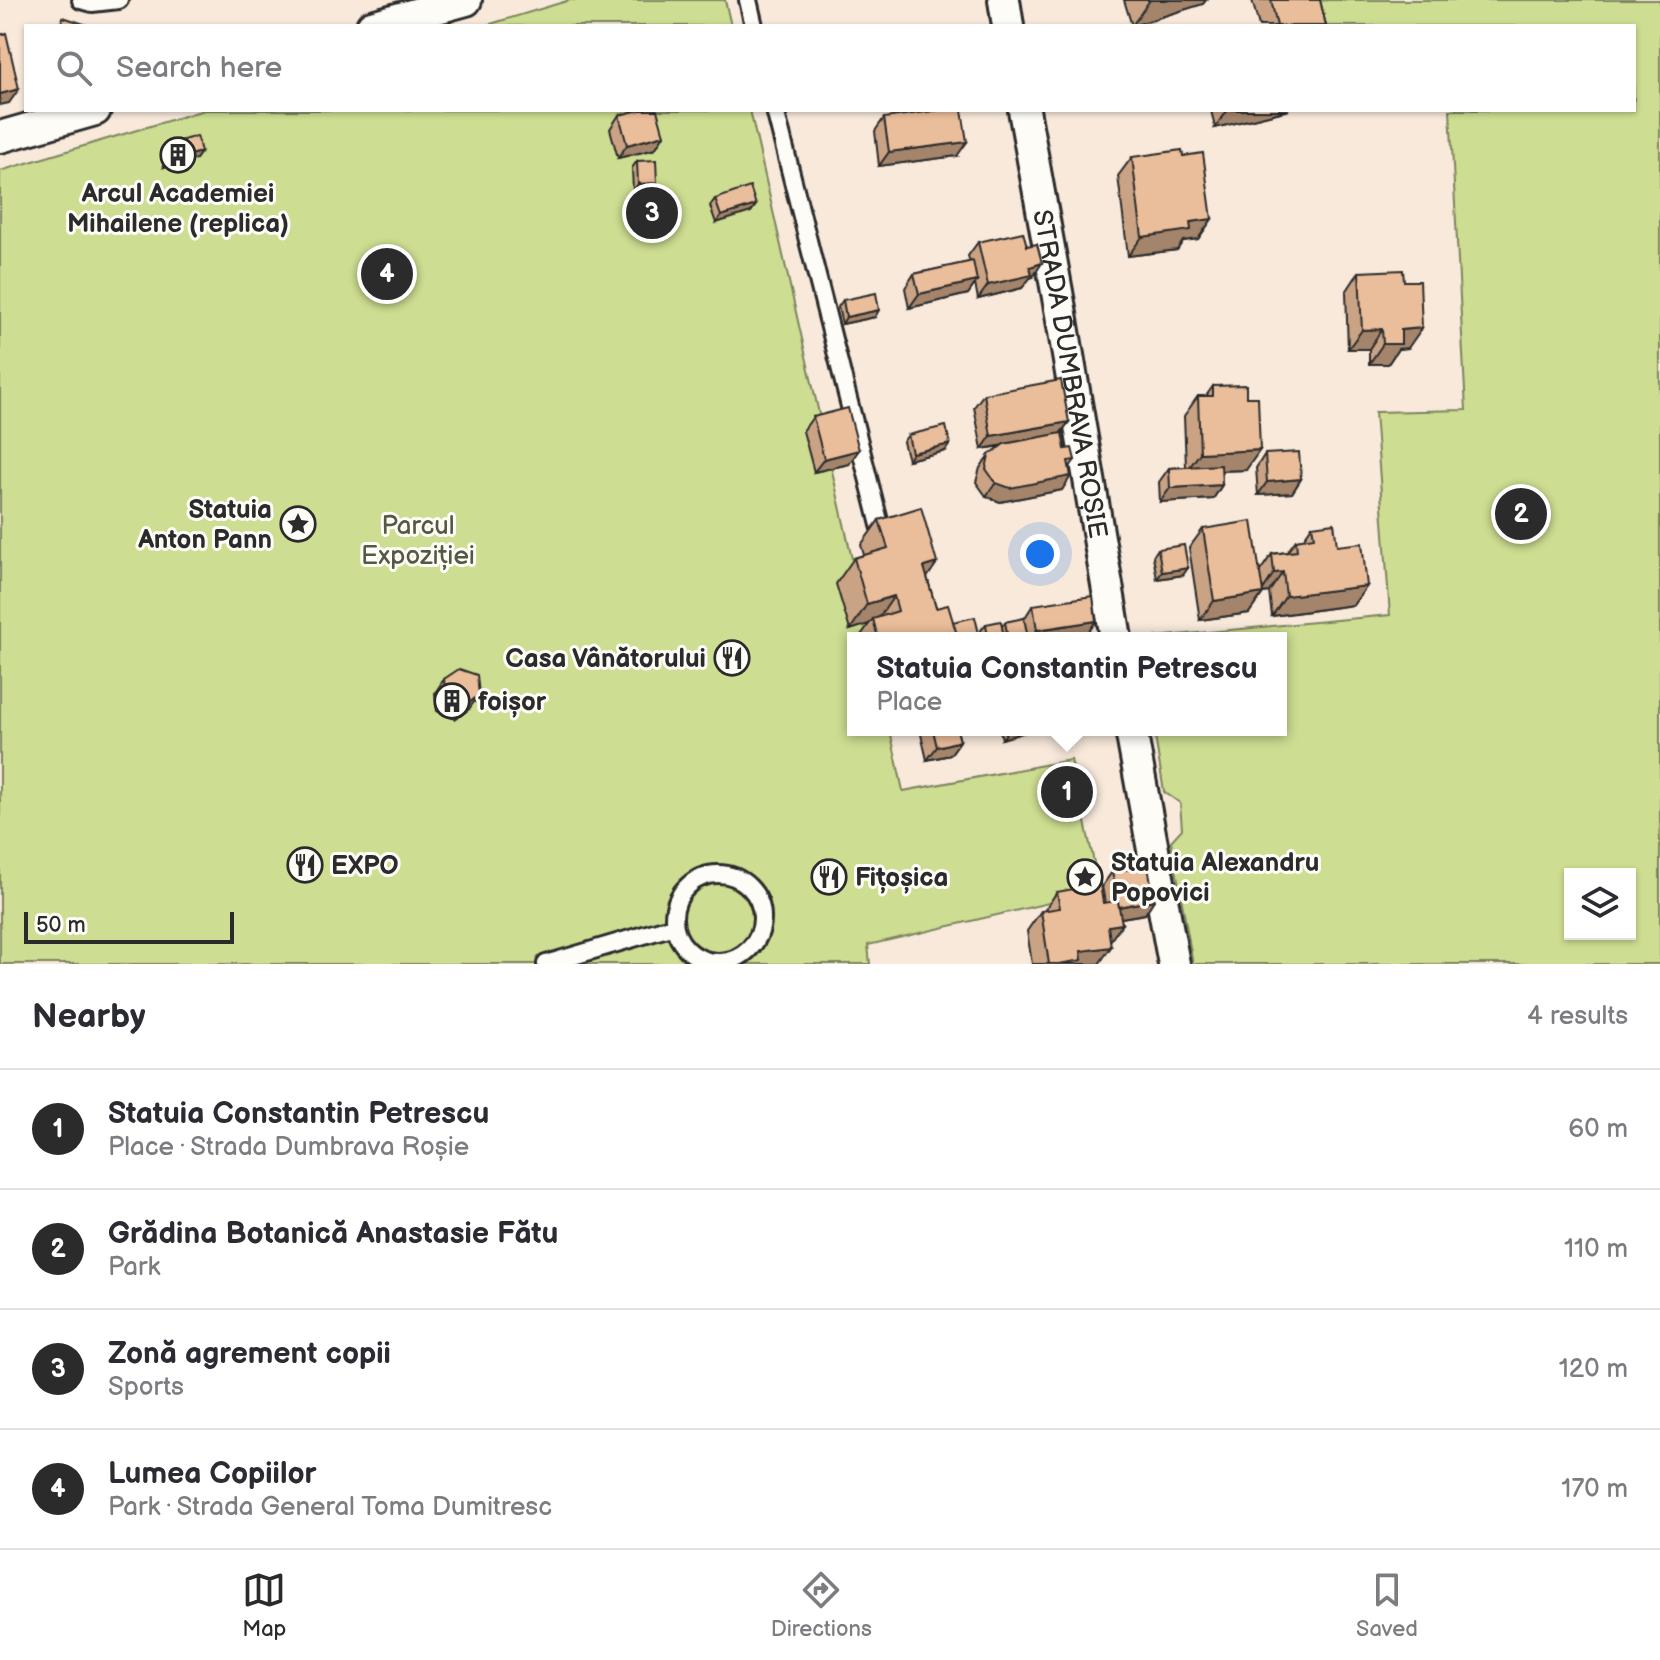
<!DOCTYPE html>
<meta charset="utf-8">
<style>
body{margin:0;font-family:"Balsamiq Sans",sans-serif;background:#f7f7f7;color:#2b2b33}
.controls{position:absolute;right:24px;bottom:24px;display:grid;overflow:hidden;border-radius:0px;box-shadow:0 2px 6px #0004}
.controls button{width:72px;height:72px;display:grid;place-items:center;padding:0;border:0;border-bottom:2px solid #e1e1e2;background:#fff;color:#2b2b33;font:40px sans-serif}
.scale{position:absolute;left:24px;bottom:20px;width:210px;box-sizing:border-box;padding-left:8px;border:4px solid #2b2b2b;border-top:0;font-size:22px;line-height:28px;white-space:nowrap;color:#2b2b2b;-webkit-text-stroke:6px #fdfcf7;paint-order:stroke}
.you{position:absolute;left:1040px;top:554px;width:28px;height:28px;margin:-20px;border:6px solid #fff;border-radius:50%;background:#1a73e8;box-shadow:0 0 0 12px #1a73e833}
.badge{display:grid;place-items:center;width:52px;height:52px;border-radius:50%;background:#2b2b2b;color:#fff;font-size:26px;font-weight:700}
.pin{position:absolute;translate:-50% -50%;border:4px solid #fff;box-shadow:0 2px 8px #0006}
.popup{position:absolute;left:847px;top:632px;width:440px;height:104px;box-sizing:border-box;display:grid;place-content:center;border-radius:0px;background:#fff;filter:drop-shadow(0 2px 6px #0005);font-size:26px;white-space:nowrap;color:#7c7c81}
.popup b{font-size:30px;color:#2b2b33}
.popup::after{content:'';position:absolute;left:50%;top:100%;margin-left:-16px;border:16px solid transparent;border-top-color:#fff}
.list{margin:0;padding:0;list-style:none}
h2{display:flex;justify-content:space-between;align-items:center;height:104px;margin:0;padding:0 32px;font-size:34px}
h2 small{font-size:26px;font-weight:400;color:#7c7c81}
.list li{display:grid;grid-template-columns:52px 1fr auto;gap:24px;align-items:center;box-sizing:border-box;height:120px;padding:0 32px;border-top:2px solid #e1e1e2}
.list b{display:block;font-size:30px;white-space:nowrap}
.list p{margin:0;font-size:26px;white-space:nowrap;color:#7c7c81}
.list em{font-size:26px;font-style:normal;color:#7c7c81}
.icon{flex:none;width:44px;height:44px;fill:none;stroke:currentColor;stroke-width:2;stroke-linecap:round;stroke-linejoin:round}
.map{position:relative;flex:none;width:1660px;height:964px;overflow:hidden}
.search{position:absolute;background:#fff;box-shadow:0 2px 6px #0004;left:24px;right:24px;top:24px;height:88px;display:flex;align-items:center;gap:20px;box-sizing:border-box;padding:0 28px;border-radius:0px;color:#7c7c81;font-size:30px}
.sheet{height:584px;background:#fff}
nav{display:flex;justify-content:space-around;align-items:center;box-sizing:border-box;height:112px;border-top:2px solid #e1e1e2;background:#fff;font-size:22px;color:#7c7c81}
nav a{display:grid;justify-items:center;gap:4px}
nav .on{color:#2b2b2b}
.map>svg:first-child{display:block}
.green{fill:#cddd91;stroke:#7c845e;stroke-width:2;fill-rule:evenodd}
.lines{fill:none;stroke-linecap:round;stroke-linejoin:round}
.lane-casing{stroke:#2b2b2b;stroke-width:22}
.street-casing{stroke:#2b2b2b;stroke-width:36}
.lane{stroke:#fdfcf7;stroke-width:16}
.street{stroke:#fdfcf7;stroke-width:30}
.wall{fill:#caa385;stroke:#2b2b2b;stroke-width:2}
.shaded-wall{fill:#a4856c;stroke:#2b2b2b;stroke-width:2}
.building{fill:#ebbe9b;stroke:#2b2b2b;stroke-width:2}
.labels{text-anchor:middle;stroke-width:6;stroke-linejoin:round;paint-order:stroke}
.poi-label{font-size:26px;font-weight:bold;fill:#2b2b2b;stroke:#fdfcf7;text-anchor:start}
.street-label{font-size:26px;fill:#2b2b2b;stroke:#fdfcf7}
.park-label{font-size:26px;fill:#545844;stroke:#fdfcf7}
</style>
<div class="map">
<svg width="1660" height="964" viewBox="0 0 1660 964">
<rect width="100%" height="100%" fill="#f8e9db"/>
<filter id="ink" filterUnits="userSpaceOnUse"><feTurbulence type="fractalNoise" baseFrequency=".0125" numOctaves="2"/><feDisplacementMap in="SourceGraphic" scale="16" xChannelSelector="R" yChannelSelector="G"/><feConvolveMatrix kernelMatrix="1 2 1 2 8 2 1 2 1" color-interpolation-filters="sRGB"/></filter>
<g filter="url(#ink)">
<path class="green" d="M 570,0 L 725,0 L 731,26 L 484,26 Z
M 1314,0 L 1660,0 L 1660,964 L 1193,964 L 1171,841 L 1182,829 L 1180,803 L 1164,792 L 1154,730 L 1281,730 L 1281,638 L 1144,638 L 1390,615 L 1375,412 L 1466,410 L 1450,110 L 1634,110 L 1634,26 L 1321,26 ZM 1570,874 L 1630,874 L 1630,934 L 1570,934 Z
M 204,110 L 750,110 L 870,638 L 853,638 L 853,730 L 890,730 L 903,791 L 1071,760 L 1096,871 L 1083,895 L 868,945 L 870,964 L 0,964 L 0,171 Z"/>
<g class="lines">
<defs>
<path id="lane" d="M 81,0 L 92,3 L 119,0
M 748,0 L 754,26
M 775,110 L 880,525
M674 918a44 44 0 1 1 88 0a44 44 0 1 1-88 0Z
M 546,964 L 674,926"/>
<g id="street">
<path d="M 1004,0 L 1008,26"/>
<path d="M 372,26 L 466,0"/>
<path id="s1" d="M 1024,110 L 1061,314 L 1116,638"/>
<path d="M 0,137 L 95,110"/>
<path d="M 1131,730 L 1174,964"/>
</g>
</defs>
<use href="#lane" class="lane-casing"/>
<use href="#street" class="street-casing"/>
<use href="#lane" class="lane"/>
<use href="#street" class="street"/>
</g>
<path class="wall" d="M 1124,0 L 1206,0 L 1203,4 L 1132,26 Z
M 1252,0 L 1320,0 L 1326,26 L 1259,26 Z
M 1211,110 L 1289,110 L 1215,128 Z
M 619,115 L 664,135 L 655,149 L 618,158 L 610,129 Z
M 884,118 L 957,156 L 879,166 L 875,131 Z
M 166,145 L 201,152 L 196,159 L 164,167 L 161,151 Z
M 1183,156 L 1212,219 L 1198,239 L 1183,241 L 1177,250 L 1128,256 L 1118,176 L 1132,157 Z
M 637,161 L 652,190 L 633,191 L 632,168 Z
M 715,199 L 756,205 L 751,212 L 716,223 L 710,206 Z
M 978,242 L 1033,277 L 1030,278 L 1022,288 L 978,299 L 975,284 L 968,294 L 909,308 L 905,288 L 914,274 L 970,262 L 968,256 Z
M 1359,272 L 1408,348 L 1398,349 L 1388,364 L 1369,364 L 1369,349 L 1348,349 L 1346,292 Z
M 843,300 L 875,317 L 842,324 L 838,307 Z
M 1213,386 L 1246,470 L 1221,471 L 1222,485 L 1213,499 L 1160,502 L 1159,482 L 1169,468 L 1186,467 L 1184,416 L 1198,396 L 1206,396 Z
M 984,394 L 1069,422 L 1061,433 L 1065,449 L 1075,460 L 1069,468 L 1062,490 L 1000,502 L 986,496 L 976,482 L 980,468 L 989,455 L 1002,446 L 982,449 L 974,407 Z
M 813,417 L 849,464 L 814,472 L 803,431 Z
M 908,435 L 945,451 L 908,460 L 903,442 Z
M 1265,454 L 1301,479 L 1292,493 L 1258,495 L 1256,468 Z
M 879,520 L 927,577 L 936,608 L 953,622 L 980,638 L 859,638 L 869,624 L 850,630 L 836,584 L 854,558 L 864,555 L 861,545 Z
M 1312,526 L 1337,546 L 1367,586 L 1353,605 L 1272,616 L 1269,592 L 1263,593 L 1249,613 L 1200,620 L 1189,548 L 1203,529 L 1260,571 L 1272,554 L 1287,552 L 1296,540 L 1303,539 Z
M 1158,549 L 1183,575 L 1157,579 L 1153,556 Z
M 1033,605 L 1096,621 L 1087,634 L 1061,638 L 982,638 L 981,630 L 986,624 L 1002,626 L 1005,622 L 1024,619 Z
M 444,679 L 469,709 L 455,719 L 437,711 L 435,693 Z
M 853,686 L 853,716 L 847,695 Z
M 920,730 L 957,730 L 960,741 L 950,755 L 927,760 Z
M 1000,730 L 1032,730 L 1002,739 Z
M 1112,872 L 1145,914 L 1121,918 L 1099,964 L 1032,964 L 1027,931 L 1041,911 L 1044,911 L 1057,892 L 1105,903 L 1102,886 Z"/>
<path class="shaded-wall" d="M 1150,0 L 1206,0 L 1203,4 L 1132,26 Z
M 19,89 L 9,103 L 0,105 L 0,94 Z
M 1228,110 L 1289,110 L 1215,128 Z
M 664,135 L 655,149 L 618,158 L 627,145 Z
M 967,142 L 957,156 L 879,166 L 889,152 Z
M 201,152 L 196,159 L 164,167 L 169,160 Z
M 657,183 L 652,190 L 633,191 L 638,184 Z
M 756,205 L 751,212 L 716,223 L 721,216 Z
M 1212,219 L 1198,239 L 1183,241 L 1177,250 L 1128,256 L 1142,237 L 1190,222 Z
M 1042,263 L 1033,277 L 1030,278 L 1022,288 L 978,299 L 988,285 L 1030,267 Z
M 977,281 L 968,294 L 909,308 L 919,294 Z
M 879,310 L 875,317 L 842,324 L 846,317 Z
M 1422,328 L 1408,348 L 1398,349 L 1388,364 L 1369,364 L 1383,344 L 1401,330 Z
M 1382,329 L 1369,349 L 1348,349 L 1362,330 Z
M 1069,422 L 1059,435 L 982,449 L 991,436 Z
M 950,444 L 945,451 L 908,460 L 912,453 Z
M 859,450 L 849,464 L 814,472 L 824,459 Z
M 1260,450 L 1246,470 L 1186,472 L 1200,453 Z
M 1071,476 L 1062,490 L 1000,502 L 986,496 L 996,483 Z
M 1301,479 L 1292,493 L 1258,495 L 1267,482 Z
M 1222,485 L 1213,499 L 1160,502 L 1170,488 Z
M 937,563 L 920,588 L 924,567 Z
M 1188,568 L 1183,575 L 1157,579 L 1162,572 Z
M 1283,572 L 1269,592 L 1261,593 L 1274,573 Z
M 1367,586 L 1353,605 L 1272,616 L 1286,596 Z
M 1263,593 L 1249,613 L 1200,620 L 1214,601 Z
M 894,596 L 876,622 L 873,619 L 869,624 L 850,630 L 867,604 Z
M 1096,621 L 1087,634 L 1061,638 L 1031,638 L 1037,630 Z
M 479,695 L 469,709 L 455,719 L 465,706 Z
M 1009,730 L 1032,730 L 1002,739 Z
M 960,741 L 950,755 L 927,760 L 937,747 Z
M 1154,900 L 1145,914 L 1109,920 L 1118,907 Z
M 1122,924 L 1108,944 L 1108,926 Z
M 1111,947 L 1099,964 L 1059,964 L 1081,951 Z"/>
<path class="building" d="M 1271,0 L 1320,0 L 1326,26 L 1277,26 Z
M 63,17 L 90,26 L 60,26 Z
M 6,33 L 19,89 L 0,94 L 0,35 Z
M 640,110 L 657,110 L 664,135 L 627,145 L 619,115 Z
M 940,110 L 962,110 L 967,142 L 889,152 L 884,118 Z
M 197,136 L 201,152 L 169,160 L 166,145 Z
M 1182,150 L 1183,156 L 1203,153 L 1212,219 L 1190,222 L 1191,230 L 1142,237 L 1132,157 Z
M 656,160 L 657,183 L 638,184 L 637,161 Z
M 750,187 L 756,205 L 721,216 L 715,199 Z
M 1023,232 L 1027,246 L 1037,244 L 1042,263 L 1030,267 L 1032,275 L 988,285 L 978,242 Z
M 973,261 L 977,281 L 919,294 L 914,274 Z
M 1403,270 L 1404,281 L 1420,281 L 1422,328 L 1401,330 L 1401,344 L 1383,344 L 1382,329 L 1362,330 L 1359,272 Z
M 876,293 L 879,310 L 846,317 L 843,300 Z
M 1061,380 L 1069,422 L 991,436 L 984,394 Z
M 1246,385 L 1246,397 L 1258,397 L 1260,450 L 1200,453 L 1198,396 L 1213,396 L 1213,386 Z
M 848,408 L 859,450 L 824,459 L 813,417 Z
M 946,426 L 950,444 L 912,453 L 908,435 Z
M 1062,433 L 1065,449 L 1072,448 L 1075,460 L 1068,461 L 1071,476 L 1010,488 L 996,483 L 986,469 L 989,455 L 1004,444 Z
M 1299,452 L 1301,479 L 1267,482 L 1265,454 Z
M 1221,465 L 1222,485 L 1170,488 L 1169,468 Z
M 921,507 L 937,563 L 924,567 L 936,608 L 948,605 L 958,638 L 878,638 L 873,619 L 898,611 L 894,596 L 867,604 L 854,558 L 888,548 L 879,520 Z
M 1252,521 L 1263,593 L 1214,601 L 1203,529 Z
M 1334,523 L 1337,546 L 1362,543 L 1367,586 L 1286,596 L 1283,572 L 1274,573 L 1272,554 L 1297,551 L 1296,540 L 1314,537 L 1312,526 Z
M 1184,545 L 1188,568 L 1162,572 L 1158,549 Z
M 1093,596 L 1096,621 L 1037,630 L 1033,605 Z
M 975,617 L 980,638 L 958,638 L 953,622 Z
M 1024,618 L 1028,638 L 1008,638 L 1005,622 Z
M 1001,621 L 1004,638 L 988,638 L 986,624 Z
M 459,669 L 477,675 L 479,695 L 465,706 L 446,697 L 444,679 Z
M 933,730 L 957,730 L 960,741 L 937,747 Z
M 1148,866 L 1154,900 L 1119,907 L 1112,872 Z
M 1100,884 L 1103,903 L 1118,901 L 1122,924 L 1108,926 L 1111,947 L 1081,951 L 1082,960 L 1059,964 L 1049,964 L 1041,911 L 1060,908 L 1057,892 Z"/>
</g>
<defs>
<symbol id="building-ring" viewBox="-11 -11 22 22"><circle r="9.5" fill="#fdfcf7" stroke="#2b2b2b" stroke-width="1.5"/><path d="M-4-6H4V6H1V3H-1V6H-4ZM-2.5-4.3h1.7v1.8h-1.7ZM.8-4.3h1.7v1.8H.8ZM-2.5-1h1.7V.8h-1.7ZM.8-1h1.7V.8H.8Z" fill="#2b2b2b"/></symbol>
<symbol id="sight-ring" viewBox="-11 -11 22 22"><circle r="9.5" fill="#fdfcf7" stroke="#2b2b2b" stroke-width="1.5"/><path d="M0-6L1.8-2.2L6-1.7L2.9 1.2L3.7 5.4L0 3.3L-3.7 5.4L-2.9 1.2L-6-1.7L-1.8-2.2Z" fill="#2b2b2b"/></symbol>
<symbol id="restaurant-ring" viewBox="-11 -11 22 22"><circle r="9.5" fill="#fdfcf7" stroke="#2b2b2b" stroke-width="1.5"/><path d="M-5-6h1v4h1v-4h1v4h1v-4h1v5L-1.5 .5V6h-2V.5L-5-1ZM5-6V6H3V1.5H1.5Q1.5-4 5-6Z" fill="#2b2b2b"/></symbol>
</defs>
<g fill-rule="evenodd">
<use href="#building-ring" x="158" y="135" width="40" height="40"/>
<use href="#sight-ring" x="278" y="504" width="40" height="40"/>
<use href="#restaurant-ring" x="712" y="638" width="40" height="40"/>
<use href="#building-ring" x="432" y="681" width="40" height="40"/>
<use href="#restaurant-ring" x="285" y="845" width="40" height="40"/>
<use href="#restaurant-ring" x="809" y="857" width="40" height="40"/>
<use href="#sight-ring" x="1065" y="857" width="40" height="40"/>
</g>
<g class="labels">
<g class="poi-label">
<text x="178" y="202" text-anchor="middle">Arcul Academiei<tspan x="178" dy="30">Mihailene (replica)</tspan></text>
<text x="272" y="518" text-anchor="end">Statuia<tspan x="272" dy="30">Anton Pann</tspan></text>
<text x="706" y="667" text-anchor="end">Casa Vânătorului</text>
<text x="478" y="710">foișor</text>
<text x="1111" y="871">Statuia Alexandru<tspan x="1111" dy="30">Popovici</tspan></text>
<text x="331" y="874">EXPO</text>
<text x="855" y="886">Fițoșica</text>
</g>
<g class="street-label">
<text dy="9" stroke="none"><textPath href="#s1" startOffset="268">STRADA DUMBRAVA ROȘIE</textPath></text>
</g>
<g class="park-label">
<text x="418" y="534">Parcul<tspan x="418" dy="30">Expoziției</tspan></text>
</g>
</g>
</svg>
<div class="controls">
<button><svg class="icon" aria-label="layers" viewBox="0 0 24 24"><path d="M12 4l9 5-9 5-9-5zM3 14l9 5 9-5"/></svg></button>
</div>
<div class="scale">50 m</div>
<div class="you"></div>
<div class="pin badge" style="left:1067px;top:792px">1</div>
<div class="popup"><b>Statuia Constantin Petrescu</b>Place</div>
<div class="pin badge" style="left:1521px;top:514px">2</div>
<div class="pin badge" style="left:652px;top:213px">3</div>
<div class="pin badge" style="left:387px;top:274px">4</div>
<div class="search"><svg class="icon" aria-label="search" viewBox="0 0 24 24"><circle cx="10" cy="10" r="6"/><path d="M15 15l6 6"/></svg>Search here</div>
</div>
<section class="sheet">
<h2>Nearby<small>4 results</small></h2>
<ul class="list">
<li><span class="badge">1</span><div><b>Statuia Constantin Petrescu</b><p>Place · Strada Dumbrava Roșie</p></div><em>60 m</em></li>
<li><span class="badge">2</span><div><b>Grădina Botanică Anastasie Fătu</b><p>Park</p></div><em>110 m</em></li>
<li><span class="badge">3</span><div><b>Zonă agrement copii</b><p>Sports</p></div><em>120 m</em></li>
<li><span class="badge">4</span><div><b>Lumea Copiilor</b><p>Park · Strada General Toma Dumitresc</p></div><em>170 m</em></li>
</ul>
</section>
<nav>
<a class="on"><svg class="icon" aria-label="map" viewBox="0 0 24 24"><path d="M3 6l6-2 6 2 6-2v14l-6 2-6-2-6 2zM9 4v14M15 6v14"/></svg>Map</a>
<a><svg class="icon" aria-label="directions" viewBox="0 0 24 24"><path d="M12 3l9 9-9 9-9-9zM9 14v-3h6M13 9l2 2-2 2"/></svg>Directions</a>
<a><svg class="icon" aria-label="saved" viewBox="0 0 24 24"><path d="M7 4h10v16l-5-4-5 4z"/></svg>Saved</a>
</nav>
